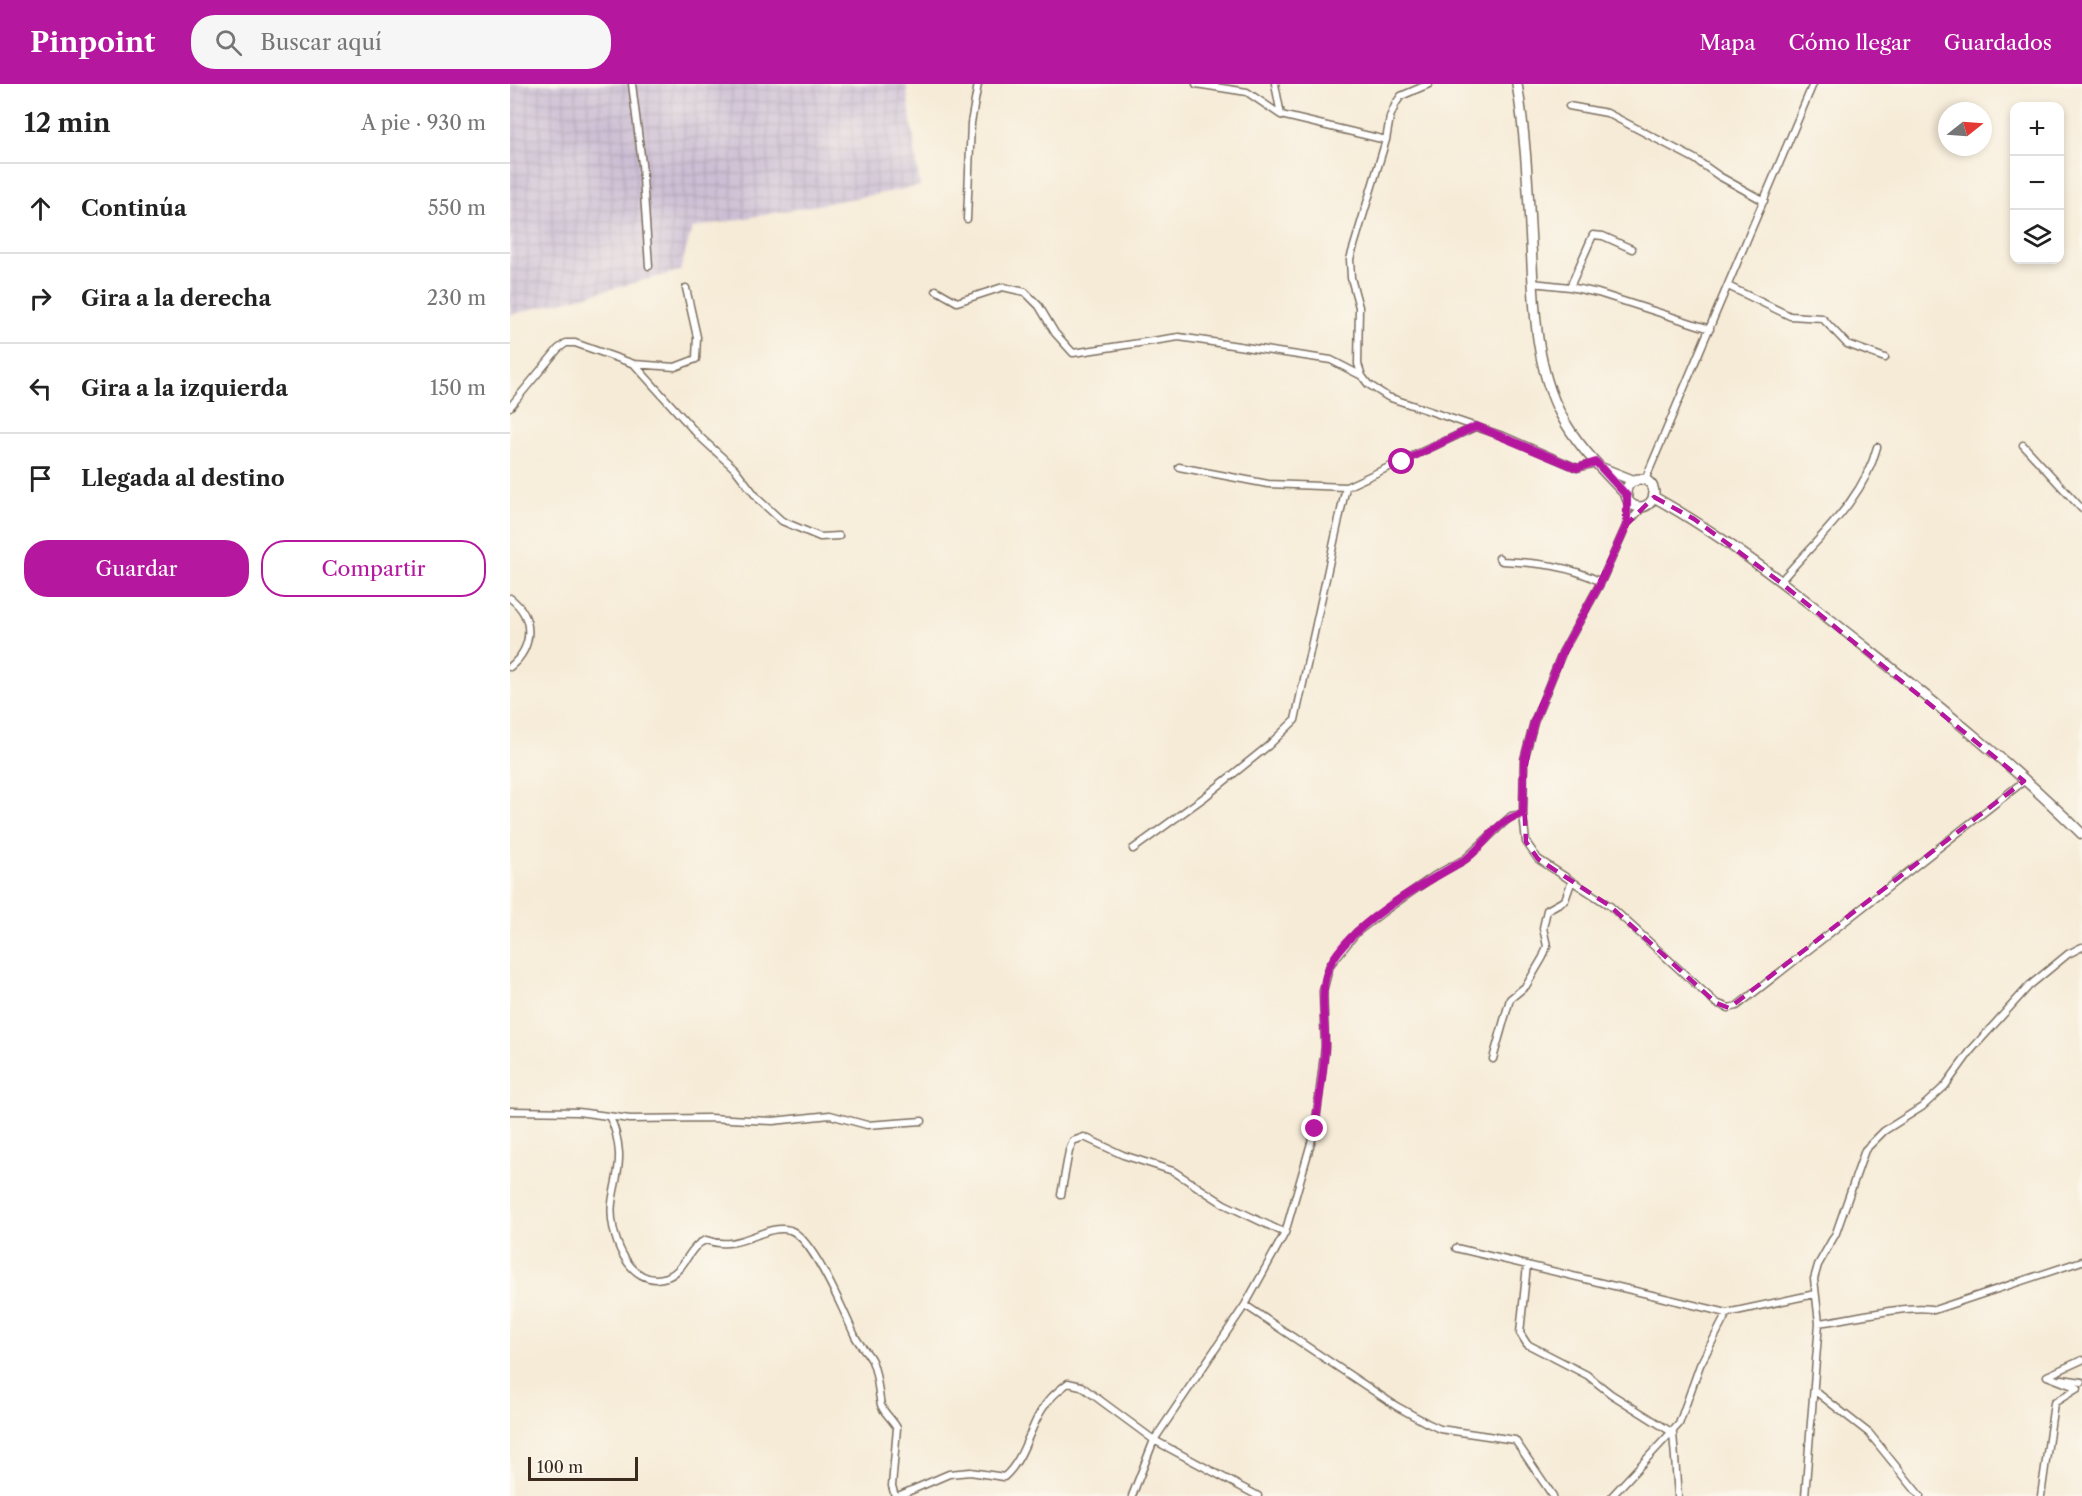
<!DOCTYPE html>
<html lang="es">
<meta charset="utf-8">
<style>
body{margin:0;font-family:"Libre Caslon Text",serif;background:#f6f6f6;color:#222}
.controls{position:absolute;right:18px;top:18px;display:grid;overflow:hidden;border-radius:12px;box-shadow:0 3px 9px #0003}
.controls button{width:54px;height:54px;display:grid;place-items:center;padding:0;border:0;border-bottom:2px solid #e0e0e0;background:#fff;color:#222;font:30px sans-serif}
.compass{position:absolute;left:1428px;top:18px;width:54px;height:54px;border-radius:50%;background:#fff;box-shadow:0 3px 9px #0003;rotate:73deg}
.scale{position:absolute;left:18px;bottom:15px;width:110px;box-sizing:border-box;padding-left:6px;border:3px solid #3b2a1e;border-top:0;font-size:16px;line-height:21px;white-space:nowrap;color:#3b2a1e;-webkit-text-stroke:4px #fbf7ec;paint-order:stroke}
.stop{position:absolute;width:18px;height:18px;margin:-14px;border:4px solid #b5179e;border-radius:50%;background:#fff}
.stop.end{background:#b5179e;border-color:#fff;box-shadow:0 2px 6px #0008}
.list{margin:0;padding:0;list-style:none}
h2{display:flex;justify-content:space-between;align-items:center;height:78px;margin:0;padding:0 24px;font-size:26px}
h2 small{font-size:20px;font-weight:400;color:#767676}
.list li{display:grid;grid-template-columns:39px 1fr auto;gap:18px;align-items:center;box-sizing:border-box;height:90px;padding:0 24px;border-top:2px solid #e0e0e0}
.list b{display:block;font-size:22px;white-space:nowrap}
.list em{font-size:20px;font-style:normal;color:#767676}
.actions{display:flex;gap:12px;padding:18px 24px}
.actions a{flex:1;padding:14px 0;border:2px solid #b5179e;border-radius:24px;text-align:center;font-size:21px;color:#b5179e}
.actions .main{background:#b5179e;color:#fff}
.icon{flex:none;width:33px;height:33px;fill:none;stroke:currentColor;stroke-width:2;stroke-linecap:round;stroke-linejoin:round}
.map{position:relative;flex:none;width:1572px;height:1412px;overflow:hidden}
header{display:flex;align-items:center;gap:36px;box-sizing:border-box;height:84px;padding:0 30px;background:#b5179e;color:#fff}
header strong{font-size:28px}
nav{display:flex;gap:33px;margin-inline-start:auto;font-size:21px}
.search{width:420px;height:54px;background:#f6f6f6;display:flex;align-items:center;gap:15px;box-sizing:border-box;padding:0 21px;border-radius:24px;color:#767676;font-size:22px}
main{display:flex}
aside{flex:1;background:#fff}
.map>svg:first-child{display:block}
.industrial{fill:url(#industrial-grid)}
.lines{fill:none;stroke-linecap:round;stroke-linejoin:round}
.minor-casing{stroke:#7c6e5f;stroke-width:9}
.primary-casing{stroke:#7c6e5f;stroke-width:12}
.minor{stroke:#fff;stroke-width:6}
.primary{stroke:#fff;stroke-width:9}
.route{stroke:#b5179e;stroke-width:8}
.marked{fill:none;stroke:#b5179e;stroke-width:4.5;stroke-dasharray:12 8;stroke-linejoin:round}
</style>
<header>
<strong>Pinpoint</strong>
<div class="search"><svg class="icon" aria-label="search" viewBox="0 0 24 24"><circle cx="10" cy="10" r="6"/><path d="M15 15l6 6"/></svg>Buscar aquí</div>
<nav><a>Mapa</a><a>Cómo llegar</a><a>Guardados</a></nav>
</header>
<main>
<aside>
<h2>12 min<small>A pie · 930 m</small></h2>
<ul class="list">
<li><svg class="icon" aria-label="ahead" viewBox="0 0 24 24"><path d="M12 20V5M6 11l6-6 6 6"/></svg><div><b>Continúa</b></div><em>550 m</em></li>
<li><svg class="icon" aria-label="right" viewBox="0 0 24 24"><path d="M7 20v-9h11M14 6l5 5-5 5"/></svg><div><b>Gira a la derecha</b></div><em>230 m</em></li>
<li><svg class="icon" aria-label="left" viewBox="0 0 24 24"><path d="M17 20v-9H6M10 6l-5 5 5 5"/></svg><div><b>Gira a la izquierda</b></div><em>150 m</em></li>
<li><svg class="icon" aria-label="arrive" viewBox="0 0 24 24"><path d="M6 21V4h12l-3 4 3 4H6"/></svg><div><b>Llegada al destino</b></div></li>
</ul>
<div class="actions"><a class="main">Guardar</a><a>Compartir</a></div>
</aside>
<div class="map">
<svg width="1572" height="1412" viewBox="0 0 1572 1412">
<defs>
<pattern id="industrial-grid" width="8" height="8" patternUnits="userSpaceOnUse" patternTransform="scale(1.5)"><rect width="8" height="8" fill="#ccbed4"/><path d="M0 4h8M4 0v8" fill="none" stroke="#b0a3b6"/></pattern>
</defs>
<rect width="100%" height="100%" fill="#fbf7ec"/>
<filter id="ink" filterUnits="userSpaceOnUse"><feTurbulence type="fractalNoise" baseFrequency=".0167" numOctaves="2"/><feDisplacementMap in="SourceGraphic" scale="12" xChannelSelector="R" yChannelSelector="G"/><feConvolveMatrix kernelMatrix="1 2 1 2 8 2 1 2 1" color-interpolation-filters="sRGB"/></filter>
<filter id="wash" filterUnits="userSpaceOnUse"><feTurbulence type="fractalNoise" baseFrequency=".008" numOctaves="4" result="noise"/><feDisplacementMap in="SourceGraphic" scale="24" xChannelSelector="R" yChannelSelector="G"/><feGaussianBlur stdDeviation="1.35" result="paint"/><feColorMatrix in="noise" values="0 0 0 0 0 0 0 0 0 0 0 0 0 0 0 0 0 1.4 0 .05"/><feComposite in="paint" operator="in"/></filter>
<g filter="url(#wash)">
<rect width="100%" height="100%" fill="#f6ebd7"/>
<path class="industrial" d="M 0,0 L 396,0 L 410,102 L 182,144 L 170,187 L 0,231 Z"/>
</g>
<g filter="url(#ink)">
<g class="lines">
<defs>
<path id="minor" d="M 122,0 L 132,80 L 139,182
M 686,0 L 737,8 L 771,31 L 876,56
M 765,0 L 771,31
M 919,0 L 891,12 L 886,19 L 880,33 L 876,56 L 840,175 L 841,194 L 849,223 L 848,280 L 852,292 L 858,300 L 878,313 L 996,353 L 1067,384 L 1086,379
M 1059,22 L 1097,29 L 1185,75 L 1209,92 L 1254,117
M 457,135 L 461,39 L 468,0
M 1022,199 L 1060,203 L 1083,151 L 1093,152 L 1122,165
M 1218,202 L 1280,232 L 1312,234 L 1337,260 L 1375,274
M 1060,203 L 1088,209 L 1200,245
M 426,206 L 447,218 L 493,203 L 515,208 L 529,222 L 545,249 L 563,269 L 669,253 L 821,276 L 852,292
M 124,280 L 165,283 L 186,275 L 187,253 L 176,204
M 0,323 L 48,265 L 56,259 L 65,259 L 124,280 L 189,352 L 225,385 L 249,416 L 272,437 L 310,453 L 329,452
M 1513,361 L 1572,425
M 669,383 L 758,400 L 836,403 L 965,343
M 1135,396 L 1303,0
M 1119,417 L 1117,440 L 1133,423
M 989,474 L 992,477 C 1028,479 1058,481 1091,498
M 1270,498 C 1305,456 1353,418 1367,363
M 0,514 C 25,533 24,563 0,583
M 1013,730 L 1016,758 L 1028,775 L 1100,822 L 1206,919 L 1219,924 L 1227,922 L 1514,697
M 623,765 L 696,712 L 758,662 L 785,636 L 836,403
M 983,975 L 1000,915 L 1016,902 L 1033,873 L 1037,862 L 1033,844 L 1037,826 L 1055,816 L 1061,799
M 0,1027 L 68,1028 L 120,1035 L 199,1034 L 263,1037 L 320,1031 L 357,1041 L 412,1037
M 100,1034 C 106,1045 108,1056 109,1069 C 110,1087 104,1102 102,1119 C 98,1148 118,1206 157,1193 C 176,1186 178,1162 196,1156 C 230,1169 254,1139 280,1146 C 303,1154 334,1228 344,1250 C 348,1260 357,1267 362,1277 C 368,1291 368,1307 371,1321 C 373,1328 383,1336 387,1344 L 382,1402 L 385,1412
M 551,1111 L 559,1067 L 563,1057 L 574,1053 L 613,1071 L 663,1087 L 714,1120 L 775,1149
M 946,1164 L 1217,1229 L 1305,1210
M 1017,1181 L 1010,1249 L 1017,1260 L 1077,1291 L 1101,1310 L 1163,1349 L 1168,1412
M 735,1221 L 886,1322 L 917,1339 L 930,1345 L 1005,1356 L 1043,1412
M 1309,1239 C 1332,1236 1405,1219 1424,1226 L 1572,1177
M 1537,1292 L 1572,1276
M 1552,1295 L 1572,1298
M 1305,1307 L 1359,1349 L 1410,1412
M 388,1412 L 439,1390 L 460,1388 L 494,1393 C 517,1373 519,1338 540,1315 C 545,1309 552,1304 558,1299 L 571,1302 L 644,1356 L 748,1412
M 622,1412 L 644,1356 L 735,1221 L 775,1149 L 805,1045 L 815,963 L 813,907 L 820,881 L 847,848 L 877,825 L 924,792 L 955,775 L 1001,732 L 1013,730 L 1014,676 L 1024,638 L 1052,569 L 1091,498 L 1117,440
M 1102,1412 L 1169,1340 L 1190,1281 L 1217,1229
M 1295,1412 L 1309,1239 L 1304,1195 L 1308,1181 L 1326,1149 L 1355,1066 L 1374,1047 L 1412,1023 L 1435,1002 L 1462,965 L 1519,902 L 1558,870 L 1572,863
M 1531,1412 L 1544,1319 L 1568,1304 L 1537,1292"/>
<path id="primary" d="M 1007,0 C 1016,53 1018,107 1021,160 C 1024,216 1024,280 1051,331 C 1067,362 1093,386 1117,412
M 1092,384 L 1125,397
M1116 409a14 14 0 1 1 28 0a14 14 0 1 1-28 0Z
M 1144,413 C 1219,455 1288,510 1355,563 C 1429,622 1505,683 1572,750"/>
</defs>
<use href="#minor" class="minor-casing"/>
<use href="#primary" class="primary-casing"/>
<use href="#minor" class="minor"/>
<use href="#primary" class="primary"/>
</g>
</g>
<g class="lines" filter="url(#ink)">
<path class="route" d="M 805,1045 C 808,1017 814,990 815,962 C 816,936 808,906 820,881 C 841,839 913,800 953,777 C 975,764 985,735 1013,730 L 1014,676 L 1024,638 L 1052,569 L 1091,498 L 1117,440 L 1117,412 L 1086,378 L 1067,384 L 966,342 L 892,378"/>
</g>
<path class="marked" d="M 1144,413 L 1184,435 L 1270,498 L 1514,697 L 1219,924 L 1206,919 L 1100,822 L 1028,775 L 1016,758 L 1013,697 L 1024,638 L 1117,440 Z"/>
</svg>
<div class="controls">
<button>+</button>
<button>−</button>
<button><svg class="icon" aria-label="layers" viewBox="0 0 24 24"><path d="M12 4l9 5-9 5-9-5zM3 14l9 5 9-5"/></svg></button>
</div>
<svg class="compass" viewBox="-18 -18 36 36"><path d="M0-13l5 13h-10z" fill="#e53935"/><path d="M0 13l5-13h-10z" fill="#767676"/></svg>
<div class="scale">100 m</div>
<div class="stop" style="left:892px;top:378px"></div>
<div class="stop end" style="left:805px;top:1045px"></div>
</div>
</main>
